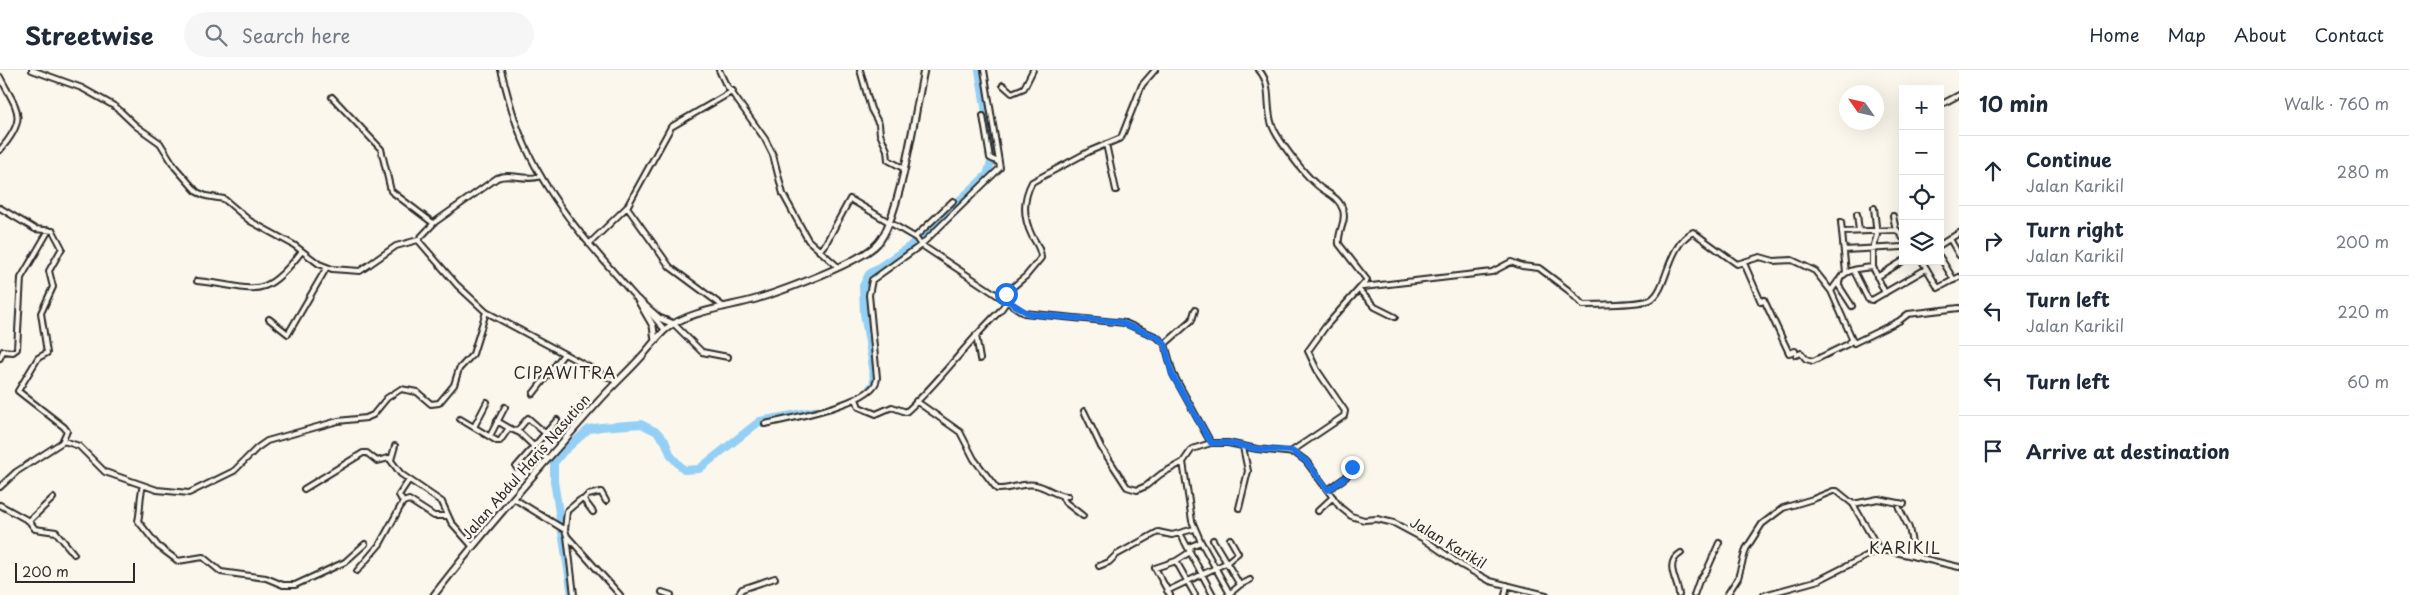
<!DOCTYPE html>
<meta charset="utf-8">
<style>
body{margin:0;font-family:"Playpen Sans",sans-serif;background:#f6f6f7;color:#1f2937}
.controls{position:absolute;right:15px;top:15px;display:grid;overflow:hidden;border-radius:0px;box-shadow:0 5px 20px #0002}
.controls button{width:45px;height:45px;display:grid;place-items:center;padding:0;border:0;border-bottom:1px solid #e0e1e3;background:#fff;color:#1f2937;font:25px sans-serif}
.compass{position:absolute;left:1839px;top:15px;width:45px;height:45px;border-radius:50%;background:#fff;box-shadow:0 5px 20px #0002;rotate:304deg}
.scale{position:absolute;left:15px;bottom:12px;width:120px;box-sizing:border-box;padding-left:5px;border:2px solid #2b2b2b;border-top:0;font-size:14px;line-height:18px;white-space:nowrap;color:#2b2b2b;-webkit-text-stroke:4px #fbf7ec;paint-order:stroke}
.stop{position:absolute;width:15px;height:15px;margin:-11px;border:4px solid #1a73e8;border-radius:50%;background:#fff}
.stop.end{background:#1a73e8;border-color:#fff;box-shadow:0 1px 5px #0008}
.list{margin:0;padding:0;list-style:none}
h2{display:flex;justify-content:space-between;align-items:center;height:65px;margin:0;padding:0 20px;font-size:21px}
h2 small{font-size:16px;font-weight:400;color:#747a83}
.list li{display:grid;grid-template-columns:32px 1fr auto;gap:15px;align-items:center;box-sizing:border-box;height:70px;padding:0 20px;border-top:1px solid #e0e1e3}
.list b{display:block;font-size:19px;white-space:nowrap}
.list p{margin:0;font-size:16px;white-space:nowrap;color:#747a83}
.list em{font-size:16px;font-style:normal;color:#747a83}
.icon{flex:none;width:28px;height:28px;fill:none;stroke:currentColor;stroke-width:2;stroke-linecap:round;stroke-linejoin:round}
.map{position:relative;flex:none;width:1959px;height:525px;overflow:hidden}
header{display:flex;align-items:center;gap:30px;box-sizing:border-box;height:70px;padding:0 25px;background:#fff;border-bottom:1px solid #e0e1e3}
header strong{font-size:24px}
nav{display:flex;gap:28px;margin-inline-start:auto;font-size:18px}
.search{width:350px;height:45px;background:#f6f6f7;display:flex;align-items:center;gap:12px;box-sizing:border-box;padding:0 18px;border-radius:28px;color:#747a83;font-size:19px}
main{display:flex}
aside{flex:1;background:#fff}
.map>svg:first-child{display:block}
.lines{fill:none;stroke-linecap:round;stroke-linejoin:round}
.river{stroke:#94d0f5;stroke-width:8}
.minor-casing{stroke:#2b2b2b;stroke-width:8}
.major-casing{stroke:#2b2b2b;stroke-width:9}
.minor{stroke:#fbf7ec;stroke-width:4}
.major{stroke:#fbf7ec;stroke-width:5}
.route{stroke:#1a73e8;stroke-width:6}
.labels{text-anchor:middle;stroke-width:5;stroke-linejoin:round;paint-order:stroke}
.street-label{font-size:14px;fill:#2b2b2b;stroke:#fbf7ec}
.quarter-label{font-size:16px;letter-spacing:1px;fill:#2b2b2b;stroke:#fbf7ec}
</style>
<header>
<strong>Streetwise</strong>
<div class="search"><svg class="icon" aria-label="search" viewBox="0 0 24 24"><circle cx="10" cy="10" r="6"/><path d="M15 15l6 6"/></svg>Search here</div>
<nav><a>Home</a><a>Map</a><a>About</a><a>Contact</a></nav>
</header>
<main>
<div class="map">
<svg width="1959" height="525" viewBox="0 0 1959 525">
<rect width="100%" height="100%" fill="#fbf7ec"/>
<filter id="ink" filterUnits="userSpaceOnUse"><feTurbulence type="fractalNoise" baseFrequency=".02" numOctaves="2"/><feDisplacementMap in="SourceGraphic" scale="10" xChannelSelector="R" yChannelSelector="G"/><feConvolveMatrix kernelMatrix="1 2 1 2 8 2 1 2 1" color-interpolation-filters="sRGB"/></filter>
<g filter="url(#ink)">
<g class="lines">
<path class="river" d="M 870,318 L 874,314 L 873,297 L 864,243 L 863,216 L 869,204 L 910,176 L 987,105 L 993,86 L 979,0
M 572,525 L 554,411 L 554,393 L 563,382 L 589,359 L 601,357 L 641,354 L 657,362 L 665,371 L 671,386 L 684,400 L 699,399 L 760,351 L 819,340"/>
<defs>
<path id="minor" d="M 32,0 L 82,18 L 116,37 L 136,56 L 160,73 L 175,97 L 197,122 L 206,126 L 224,129 L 250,151 L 294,175 L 319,194 L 332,199 L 360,201 L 396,176 L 418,170 L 457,215 L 486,242 L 615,311
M 501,0 C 507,22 512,45 521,66 C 547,130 594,180 639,231
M 719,0 L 725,13 L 765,69 L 773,85 L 783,124 L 808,170 L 837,196
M 860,0 L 871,39 L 879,54 L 880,64 L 887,80 L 888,90 L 903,98
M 1259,0 C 1273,16 1265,36 1272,55 C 1277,69 1304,104 1316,114 C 1325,123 1339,126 1343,140 C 1347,152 1337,162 1339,174 L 1367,210 L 1326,256 L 1308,281 L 1317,300 L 1345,341 L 1344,346 L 1292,381
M 0,7 C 17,40 29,47 0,80
M 1003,15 L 1012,23 L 1024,18 L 1033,0
M 332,27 L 381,79 L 391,121 L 433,153
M 1944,33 L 1959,25
M 983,46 L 990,88 L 998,92
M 1106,74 L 1116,120
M 627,137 L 670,197 L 724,237
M 0,138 L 35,159 L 53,161 L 62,178 L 49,201 L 53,217 L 41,243 L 47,283 L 38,288 L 18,321 L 64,357 L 67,361 L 62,372
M 1874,138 L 1877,165 L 1873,178 L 1873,197 L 1885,223
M 1857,144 L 1859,161
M 1893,146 L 1896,160
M 1841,152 L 1846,203
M 1842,162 L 1897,160 L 1903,168
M 915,167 L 953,131
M 1950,169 L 1959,185
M 418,170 L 435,152 L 497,108 C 511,102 526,112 541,106
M 589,174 L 627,137 L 671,57 L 733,21
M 1940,175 L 1959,163
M 1844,180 L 1903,177
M 819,181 L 826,173 L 850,129 L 916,168 L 920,174 L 1024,243 L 1125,253 L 1157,267 L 1165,274 L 1173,304 L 1211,373 L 1228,373 L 1257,379 L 1295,383 L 1306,391 L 1340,437 L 1351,446 L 1364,450 L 1377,449 L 1394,453 L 1422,468 L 1461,495 L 1490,511 L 1546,525
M 1940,187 L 1954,210
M 1922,191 L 1938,218 L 1959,207
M 1744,193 L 1761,232 L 1764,230 L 1789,283 L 1795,281 L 1796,285 L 1801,283 L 1806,289 L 1813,291 L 1848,274 L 1852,270
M 1854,201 L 1868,229 L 1872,230 L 1926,199
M 1877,207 L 1903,191
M 197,211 C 254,216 261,235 302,181
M 1838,211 L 1831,221 L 1854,273 L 1899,251 L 1908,244 L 1959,238
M 1363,217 L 1492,202 L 1511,192 L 1522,196 L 1539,198 L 1568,220 L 1583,235 C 1595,235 1641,234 1650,230 C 1668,221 1666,176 1693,162 L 1737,194 L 1760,187 L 1774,191 L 1792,190 L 1815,201 L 1831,221
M 1360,221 L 1375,237 L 1395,247
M 1001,227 L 1026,206 L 1041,188 C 1041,179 1036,173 1032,166 C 1023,148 1023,129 1032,112 L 1090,81 L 1121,68 L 1142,15 L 1155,0
M 1852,236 L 1839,216 C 1837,200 1861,198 1873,197
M 649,242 L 665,260
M 269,249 L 288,264 L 327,197
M 674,254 L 702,282 L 728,287
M 976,265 L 980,289
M 1165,274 L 1192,250 L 1195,240
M 0,288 L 3,281 L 13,282 L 17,279 L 21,208 L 49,160
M 533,324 L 564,284
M 856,329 L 859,337 L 876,344 L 892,337 L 906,342 C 940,312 966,273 1000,241 L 1005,234 L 1005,231
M 916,331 L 960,362 L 974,389 L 997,419 C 1011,420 1022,412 1036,415 C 1047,417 1057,427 1068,426
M 1084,341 L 1101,377 L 1127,417 L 1137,420 L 1146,416 L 1161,404 L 1183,392
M 460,349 L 497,371 L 500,371 L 509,358 L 520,363 L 547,389
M 497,351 L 509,358
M 765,354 C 787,349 877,333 877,308 L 869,225 L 872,210 L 921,175 L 1000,98 L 984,0
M 474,357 L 487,332
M 517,361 L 528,348 L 545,363
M 490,366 L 505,337
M 391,390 L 395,376
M 516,397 L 557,350
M 143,416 C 139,428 141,439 138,451 L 158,476 L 178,491 L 203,487 L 221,502 L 266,508 L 283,515 L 295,515 L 345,492 L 365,474
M 0,417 L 16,402 L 64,371 L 79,376 L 105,402 L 157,420 L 189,423 L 234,401 L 257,378 L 267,371 L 338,351 L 366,348 L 373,345 L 387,328 L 401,319 L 417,322 L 431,334 L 439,333 L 454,315 L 459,299 L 473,284 L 486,242
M 304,419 L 363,383 L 367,383 L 377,391 L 389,388 L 401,404 L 442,432 L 451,452 L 473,477
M 1328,420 L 1346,407 L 1352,397
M 1062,426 L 1065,432 L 1083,446
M 513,428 L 565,460 L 567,466 L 620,525
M 583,430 L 588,425 L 601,422 L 606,431
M 403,432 L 409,430 L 434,446 L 448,446
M 1853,434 L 1878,429 L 1904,434
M 0,435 L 29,451 L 35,459 L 56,462 L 74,484
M 1239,438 L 1248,401 L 1243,377
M 1899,438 L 1909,458 L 1915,487
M 1318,441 L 1333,427
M 29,451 L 53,428
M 565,460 L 567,441 L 580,430 L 584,430 L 593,442
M 567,466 L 574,525
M 1213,470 L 1240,515
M 1201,472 L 1192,451 L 1183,392 L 1192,379 L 1211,373
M 1176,491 L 1195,525
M 1099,496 L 1109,492 L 1116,485 L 1158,462 L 1172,465 L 1194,459
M 357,501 L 380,474 L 403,432 L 399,425 L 409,410
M 1167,521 L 1226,493 L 1238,483 L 1230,469
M 662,522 L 671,525
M 738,525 L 742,519 L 775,508
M 1170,525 L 1155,498 L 1176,491 L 1190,482 L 1180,463
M 1213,525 L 1190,482 L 1191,476 L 1201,472 L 1230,524
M 1228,525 L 1240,515 L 1250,510
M 1505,525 L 1507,515
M 1679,525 C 1678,510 1663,494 1681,483
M 1694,525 L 1699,511 L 1707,500 L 1719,473
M 1727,525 L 1738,508 L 1746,479 L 1762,454 L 1783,438 L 1813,429 L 1833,421 L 1837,421 L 1853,434 L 1880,481
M 1764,525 L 1819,510 L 1876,481 L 1891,481 L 1959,497"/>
<path id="major" d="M 638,230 L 653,256 L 655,271
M 641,232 L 659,248 L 674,254
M 434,525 C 486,458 542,395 598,332 C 613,315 629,301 643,285 C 651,276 657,267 666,259 C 688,241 729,237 756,229 C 782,221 862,192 878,173 C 900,149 916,37 924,0"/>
</defs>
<use href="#minor" class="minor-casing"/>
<use href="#major" class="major-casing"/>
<use href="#minor" class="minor"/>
<use href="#major" class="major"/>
</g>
</g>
<g class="lines" filter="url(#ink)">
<path class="route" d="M 1006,224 L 1001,227 L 1029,244 L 1120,252 L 1157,267 L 1165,274 L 1172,304 L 1211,373 L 1228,373 L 1257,379 L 1292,381 L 1306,391 L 1328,420 L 1346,407 L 1352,397"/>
</g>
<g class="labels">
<g class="street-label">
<text transform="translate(526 397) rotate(-49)" y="5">Jalan Abdul Haris Nasution</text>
<text transform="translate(1448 473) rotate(31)" y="5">Jalan Karikil</text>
</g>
<g class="quarter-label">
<text x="565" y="309">CIPAWITRA</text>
<text x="1905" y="484">KARIKIL</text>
</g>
</g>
</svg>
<div class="controls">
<button>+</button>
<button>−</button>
<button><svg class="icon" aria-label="locate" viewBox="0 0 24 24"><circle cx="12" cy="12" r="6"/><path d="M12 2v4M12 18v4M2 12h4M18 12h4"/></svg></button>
<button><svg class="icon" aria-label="layers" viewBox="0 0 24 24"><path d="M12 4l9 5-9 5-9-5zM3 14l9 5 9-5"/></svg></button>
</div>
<svg class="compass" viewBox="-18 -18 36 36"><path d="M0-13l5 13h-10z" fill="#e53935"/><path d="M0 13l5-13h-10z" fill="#747a83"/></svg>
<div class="scale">200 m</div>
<div class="stop" style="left:1006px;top:224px"></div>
<div class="stop end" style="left:1352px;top:397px"></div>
</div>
<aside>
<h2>10 min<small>Walk · 760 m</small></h2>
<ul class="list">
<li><svg class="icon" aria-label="ahead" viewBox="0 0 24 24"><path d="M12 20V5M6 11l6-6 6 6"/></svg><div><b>Continue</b><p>Jalan Karikil</p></div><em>280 m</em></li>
<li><svg class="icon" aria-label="right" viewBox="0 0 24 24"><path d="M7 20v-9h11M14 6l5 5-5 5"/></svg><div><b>Turn right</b><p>Jalan Karikil</p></div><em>200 m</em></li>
<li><svg class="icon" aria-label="left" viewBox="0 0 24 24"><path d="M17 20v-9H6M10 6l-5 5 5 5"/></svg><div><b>Turn left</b><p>Jalan Karikil</p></div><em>220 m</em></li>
<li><svg class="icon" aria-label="left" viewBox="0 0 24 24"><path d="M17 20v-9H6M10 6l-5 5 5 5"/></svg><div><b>Turn left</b></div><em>60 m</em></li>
<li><svg class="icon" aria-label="arrive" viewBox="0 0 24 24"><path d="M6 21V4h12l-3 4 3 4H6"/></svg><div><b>Arrive at destination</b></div></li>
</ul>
</aside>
</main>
